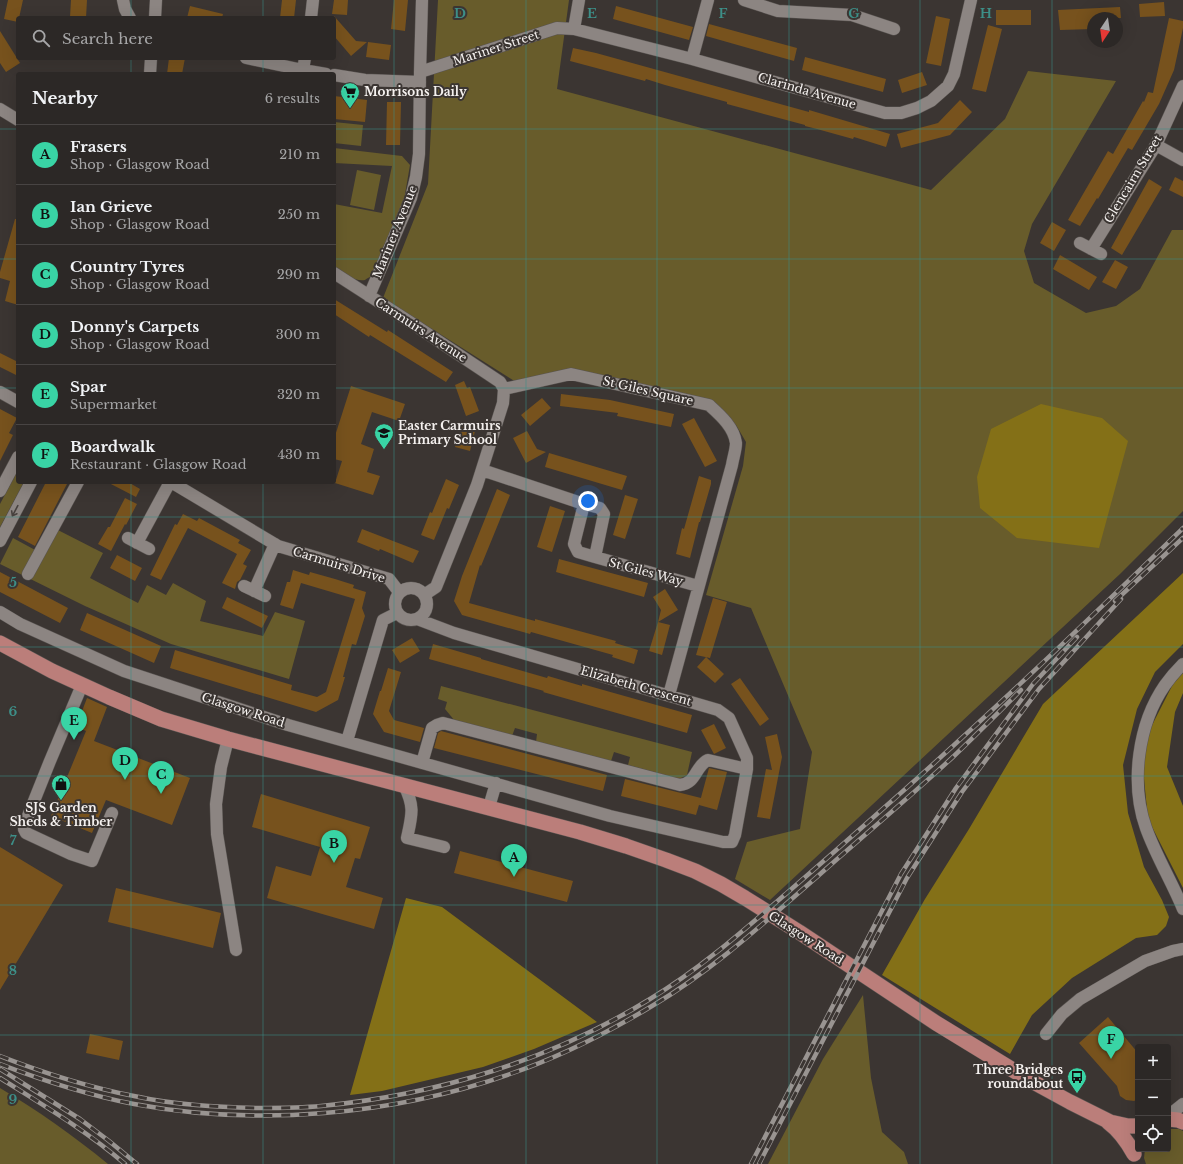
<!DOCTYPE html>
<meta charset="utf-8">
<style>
body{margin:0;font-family:"Libre Baskerville",serif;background:#34302e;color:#f1f3f6}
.controls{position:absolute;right:12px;bottom:12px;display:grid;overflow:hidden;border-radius:4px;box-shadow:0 4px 16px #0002}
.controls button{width:36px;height:36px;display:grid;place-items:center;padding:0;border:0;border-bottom:1px solid #484443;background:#2c2826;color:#f1f3f6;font:20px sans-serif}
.compass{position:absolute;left:1087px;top:12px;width:36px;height:36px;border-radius:50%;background:#2c2826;box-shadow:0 4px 16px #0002;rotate:193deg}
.you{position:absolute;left:588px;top:501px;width:14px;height:14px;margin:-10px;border:3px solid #fff;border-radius:50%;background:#1a73e8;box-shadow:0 0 0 6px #1a73e833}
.badge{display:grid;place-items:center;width:26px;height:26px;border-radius:50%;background:#39d4a5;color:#111;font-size:13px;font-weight:700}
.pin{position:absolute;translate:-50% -33px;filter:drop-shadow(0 1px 2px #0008)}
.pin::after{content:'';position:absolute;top:21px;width:14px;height:12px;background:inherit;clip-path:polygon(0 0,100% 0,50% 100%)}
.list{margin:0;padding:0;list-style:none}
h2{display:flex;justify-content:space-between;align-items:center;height:52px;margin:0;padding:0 16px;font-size:17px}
h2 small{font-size:13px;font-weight:400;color:#a6a6a7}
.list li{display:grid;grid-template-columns:26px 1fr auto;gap:12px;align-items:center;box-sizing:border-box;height:60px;padding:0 16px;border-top:1px solid #484443}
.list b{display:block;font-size:15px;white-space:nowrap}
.list p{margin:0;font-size:13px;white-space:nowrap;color:#a6a6a7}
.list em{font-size:13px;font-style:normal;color:#a6a6a7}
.icon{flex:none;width:22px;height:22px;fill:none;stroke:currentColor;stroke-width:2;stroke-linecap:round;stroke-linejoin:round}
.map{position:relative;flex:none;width:1183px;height:1164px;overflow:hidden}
.search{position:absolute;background:#2c2826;box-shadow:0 4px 16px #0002;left:16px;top:16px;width:320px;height:44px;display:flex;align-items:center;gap:10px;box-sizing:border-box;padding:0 14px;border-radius:4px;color:#a6a6a7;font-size:15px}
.panel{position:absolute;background:#2c2826;box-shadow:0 4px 16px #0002;left:16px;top:72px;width:320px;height:412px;border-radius:4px}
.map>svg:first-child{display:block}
.green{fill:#685c2b}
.forest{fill:#847017}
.building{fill:#77521d}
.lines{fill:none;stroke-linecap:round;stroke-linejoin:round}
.minor-casing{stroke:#595451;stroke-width:13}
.major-casing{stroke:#595451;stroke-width:16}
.minor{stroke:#8c8582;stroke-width:12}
.major{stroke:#bb7e7a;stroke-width:15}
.rail-casing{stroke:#999491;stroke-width:4.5}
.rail{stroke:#3b3532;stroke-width:3;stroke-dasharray:9;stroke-linecap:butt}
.oneway{stroke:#47413e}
.grid{fill:none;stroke:#3d8f88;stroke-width:1;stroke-opacity:0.55}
.labels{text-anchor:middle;stroke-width:4;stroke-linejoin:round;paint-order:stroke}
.street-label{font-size:12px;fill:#f5f1ef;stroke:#3b3532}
.poi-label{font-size:12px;font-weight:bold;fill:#f5f1ef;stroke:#3b3532;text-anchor:start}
.grid-label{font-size:13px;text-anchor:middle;font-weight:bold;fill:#3d8f88;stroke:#3b3532;stroke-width:4;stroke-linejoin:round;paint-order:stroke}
</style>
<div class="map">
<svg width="1183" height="1164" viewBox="0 0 1183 1164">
<rect width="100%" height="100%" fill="#3b3532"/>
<path class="green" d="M 438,0 L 569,0 L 557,89 L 931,190 L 1005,119 L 1028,71 L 1116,81 L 1032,224 L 1024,251 L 1034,283 L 1086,313 L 1116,306 L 1140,289 L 1172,230 L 1183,230 L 1183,511 L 1120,574 L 770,900 L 735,879 L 747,842 L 800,829 L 812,752 L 751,608 L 706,595 L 743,466 L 746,442 L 736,425 L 716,403 L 570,369 L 516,382 L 383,298 L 428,184 Z
M 334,122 L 363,125 L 361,146 L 334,143 Z
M 334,148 L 402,156 L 410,165 L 404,200 L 371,276 C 370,277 366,279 365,280 C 356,282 341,273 334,268 L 334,204 L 382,213 L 392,166 L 334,163 Z
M 357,170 L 381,175 L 374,210 L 350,205 Z
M 18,470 L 18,482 L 24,482 L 0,527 L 0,504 Z
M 50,526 L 103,553 L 90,578 L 138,603 L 147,585 L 166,595 L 173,583 L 206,601 L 200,621 L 263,636 L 275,612 L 305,621 L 289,679 L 171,644 L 85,606 L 0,564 L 13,538 L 37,551 Z
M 441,686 L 692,752 L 687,775 L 679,779 L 628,765 L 630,757 L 614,752 L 611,761 L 536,742 L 537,734 L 515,728 L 512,736 L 455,721 L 445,709 L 447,702 L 438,699 Z
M 863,995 L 871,1078 L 882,1132 L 904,1152 L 908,1164 L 768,1164 L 823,1059 Z
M 0,1088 C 37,1110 74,1136 108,1164 L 0,1164 Z
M 1168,1129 L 1179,1129 L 1183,1131 L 1183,1164 L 1146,1164 L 1144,1158 L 1145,1149 L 1168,1149 Z"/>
<path class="forest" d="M 1041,404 L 1102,418 L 1128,441 L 1099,548 L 1017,538 L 980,508 L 977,477 L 991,429 Z
M 1183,573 L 1183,644 L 1155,672 L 1137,709 L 1123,765 L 1128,813 L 1144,867 L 1162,900 L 1169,917 L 1166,926 L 1157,935 L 1136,938 L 1072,978 L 1032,1015 L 1010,1054 L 882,975 L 925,899 L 969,829 L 1043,704 Z
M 1183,673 L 1183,693 L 1175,712 L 1167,767 L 1183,806 L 1183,888 L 1148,819 L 1142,759 L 1149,731 L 1173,684 Z
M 406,898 L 442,907 L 597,1022 L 534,1049 L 483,1067 L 382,1091 L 350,1095 Z"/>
<path class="building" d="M 8,0 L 23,0 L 19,18 L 18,18 L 18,22 L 4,19 Z
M 71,0 L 87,0 L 86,18 L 70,17 Z
M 282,0 L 296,0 L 294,18 L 280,18 Z
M 334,0 L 348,0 L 347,15 L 332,14 Z
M 394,0 L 408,0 L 405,31 L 391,29 Z
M 1164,2 L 1165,16 L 1140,17 L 1139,4 Z
M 190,6 L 223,14 L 222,18 L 187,18 Z
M 616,6 L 693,27 L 689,40 L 613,19 Z
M 1120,7 L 1121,18 L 1093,18 L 1093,29 L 1060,30 L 1058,10 Z
M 996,10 L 1031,10 L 1031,25 L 996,25 Z
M 334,16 L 356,41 L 367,42 L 351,56 L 334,36 Z
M 936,16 L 950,19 L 941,66 L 926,63 Z
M 1169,18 L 1183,21 L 1183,28 L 1174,70 L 1159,104 L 1132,150 L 1128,148 L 1098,199 L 1097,198 L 1080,226 L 1068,220 L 1108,151 L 1113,154 L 1143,101 L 1144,102 L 1148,92 L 1153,93 Z
M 709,24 L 797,48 L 794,61 L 706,36 Z
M 988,25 L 1002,29 L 986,92 L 972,89 Z
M 0,31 L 20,63 L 6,72 L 0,63 Z
M 368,42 L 391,45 L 389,60 L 366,57 Z
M 573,48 L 596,53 L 809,112 L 809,110 L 890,134 L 886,147 L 854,137 L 853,139 L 817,129 L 805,126 L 805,125 L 727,104 L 727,102 L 665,85 L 646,79 L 645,81 L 570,61 Z
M 805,57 L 886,79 L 883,92 L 802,70 Z
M 169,58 L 185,58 L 182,74 L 167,74 Z
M 922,72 L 927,85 L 902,93 L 898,80 Z
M 334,96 L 367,100 L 365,122 L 334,119 Z
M 960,100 L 972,112 L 950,135 L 901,148 L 897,134 L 938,123 Z
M 387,102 L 401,102 L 400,145 L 386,145 Z
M 1175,177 L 1183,181 L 1183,197 L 1169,190 Z
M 1149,179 L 1162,187 L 1122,255 L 1111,248 Z
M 15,219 L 18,219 L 18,305 L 5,301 L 10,281 L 0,278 L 0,272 Z
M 1052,222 L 1066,230 L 1054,251 L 1040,243 Z
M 1060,255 L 1097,277 L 1089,290 L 1053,269 Z
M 1115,260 L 1128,267 L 1116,289 L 1102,282 Z
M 334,299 L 387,332 L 388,330 L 453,372 L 446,382 L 370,335 L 369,337 L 334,314 Z
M 0,353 L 18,362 L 18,376 L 0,367 Z
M 464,381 L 467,388 L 470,387 L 479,411 L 466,416 L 455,385 Z
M 351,386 L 405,404 L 399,421 L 372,412 L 361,444 L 374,449 L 367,472 L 380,476 L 373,495 L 335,483 L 342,461 L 334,459 L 334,439 Z
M 561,394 L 610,400 L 674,414 L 671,427 L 617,416 L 618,413 L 560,406 Z
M 542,398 L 551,408 L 530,426 L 521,415 Z
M 0,409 L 17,418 L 9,433 L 13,435 L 0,461 Z
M 694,418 L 717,461 L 705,467 L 682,424 Z
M 462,423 L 476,427 L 470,451 L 455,447 Z
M 527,431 L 537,449 L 546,452 L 526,463 L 513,438 Z
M 549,453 L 627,476 L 622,490 L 545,467 Z
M 699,476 L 711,480 L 711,484 L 700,522 L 699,522 L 690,558 L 676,554 L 682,528 L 684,529 Z
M 446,479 L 459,485 L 449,509 L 447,508 L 434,540 L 421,535 L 430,512 L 432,513 Z
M 46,482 L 68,482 L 35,546 L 18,537 Z
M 107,482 L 128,482 L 140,489 L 136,497 Z
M 497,489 L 510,495 L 481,566 L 480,565 L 469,603 L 535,621 L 535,619 L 616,641 L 615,643 L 638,650 L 634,664 L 612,657 L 613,655 L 531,632 L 530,634 L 462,615 L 454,601 L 462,576 Z
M 625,495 L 638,499 L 625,539 L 613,535 Z
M 125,498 L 137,504 L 126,525 L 125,524 L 111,551 L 98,544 L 108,527 L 110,527 Z
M 550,506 L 565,511 L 552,552 L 537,547 Z
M 183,514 L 197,521 L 199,518 L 240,540 L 238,543 L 251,550 L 243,564 L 247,566 L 240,580 L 237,582 L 235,589 L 222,583 L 237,554 L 188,528 L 161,580 L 150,575 L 175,524 L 177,525 Z
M 362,529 L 419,551 L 413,563 L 380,549 L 379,551 L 357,542 Z
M 117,555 L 142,568 L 135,581 L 110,568 Z
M 559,559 L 648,583 L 644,597 L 556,572 Z
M 293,570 L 309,575 L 310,572 L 335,579 L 354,585 L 353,588 L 366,592 L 362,608 L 365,616 L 356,645 L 352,644 L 343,677 L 345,677 L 338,700 L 316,712 L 170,668 L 175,650 L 292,685 L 291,690 L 317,697 L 326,692 L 355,599 L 301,583 L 293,609 L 280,605 L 287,582 L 290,582 Z
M 0,572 L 68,608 L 60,623 L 0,592 Z
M 665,589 L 678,610 L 658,622 L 661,610 L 653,597 Z
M 227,597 L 268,616 L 262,628 L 222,608 Z
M 713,598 L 727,602 L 710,658 L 696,655 Z
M 87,613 L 161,646 L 154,663 L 80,630 Z
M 658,622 L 670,625 L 662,655 L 649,651 Z
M 412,638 L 420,651 L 400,663 L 392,650 Z
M 433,644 L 481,658 L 481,659 L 547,678 L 548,676 L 582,686 L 582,684 L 692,715 L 687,733 L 543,692 L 544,691 L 429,659 Z
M 706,657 L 724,674 L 715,683 L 697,667 Z
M 388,668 L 401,672 L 389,711 L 394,720 L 424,728 L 420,742 L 384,732 L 373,714 L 380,691 L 381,691 Z
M 740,678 L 769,719 L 760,726 L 731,684 Z
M 87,698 L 107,707 L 94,741 L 190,778 L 172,825 L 106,800 L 92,833 L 51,816 L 86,731 L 76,727 Z
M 714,724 L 726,748 L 714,754 L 701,730 Z
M 441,731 L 607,775 L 603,791 L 434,748 L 438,733 Z
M 777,734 L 782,757 L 770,819 L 757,817 L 766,769 L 772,770 L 765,737 Z
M 709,768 L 727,772 L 717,810 L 699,805 Z
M 625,779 L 701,798 L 696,815 L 621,796 Z
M 261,794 L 370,827 L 360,859 L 355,858 L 346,887 L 383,898 L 374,929 L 267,898 L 276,866 L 311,876 L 320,847 L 252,827 Z
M 0,847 L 63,885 L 0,990 Z
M 460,851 L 573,881 L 567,902 L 454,873 Z
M 116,888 L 221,913 L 213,948 L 108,922 Z
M 1108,1017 L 1138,1053 L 1138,1099 L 1134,1101 L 1126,1100 L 1120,1096 L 1117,1086 L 1079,1043 Z
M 90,1034 L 123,1041 L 119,1060 L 86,1053 Z"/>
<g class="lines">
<defs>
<path id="minor" d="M 123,0 L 125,9 L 130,18
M 744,0 L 778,11 L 852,15 L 894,29
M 155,18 L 156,0
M 311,18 L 313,0
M 574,29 L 579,0
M 246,58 L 303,70 L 326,74
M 692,59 L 708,0
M 303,70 L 305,58
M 420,72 L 557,28 L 574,29 L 692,59 L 885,113 L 901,113 L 917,108 L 931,101 L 948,86 L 954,74 L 971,0
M 150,74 L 151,58
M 334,75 L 365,80 L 420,82
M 0,109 L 18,120
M 1156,145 L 1183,160
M 1080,243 L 1101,254
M 1091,249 L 1156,145 L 1183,86
M 334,273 L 410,322 L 500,382 L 504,389
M 369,296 L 411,198 L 416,177 L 419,154 L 420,72 L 422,0
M 504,389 L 571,374 L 709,405 C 720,415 734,427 736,443 C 736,450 733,458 732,465 L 669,695
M 0,392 L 18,402
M 482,470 L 584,504
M 171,482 L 278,546 L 389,579 L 399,592
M 0,491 L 18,457
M 584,504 L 600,508 L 604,514 L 595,557 L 578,552 L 574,544 Z
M 128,538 L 149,549
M 0,541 L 31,482
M 137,543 L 170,482
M 595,557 L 698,586
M 28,574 L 78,482
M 244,586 L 265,596
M395 604a16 16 0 1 1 32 0a16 16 0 1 1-32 0Z
M 254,591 L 275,544
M 424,595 L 436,587 L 477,485 L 503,403 L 504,389
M 0,612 L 20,624 L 124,671 L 288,725 L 610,816 L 723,842 L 732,842 L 735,835 L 747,769 L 747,758 L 729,718 L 718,710 L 454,633 L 417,619
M 1183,664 C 1177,670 1170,678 1165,685 C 1138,724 1130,783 1146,828 C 1156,856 1172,882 1183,909
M 82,685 L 50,761 L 24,826 L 24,829 L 26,833 L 71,854 L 92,861 L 112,813
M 228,739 L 221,767 L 216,804 L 217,834 L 236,950
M 347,741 L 383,620 L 397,613
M 422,763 L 432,728 L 437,725 L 443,723 L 680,785 C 697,783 695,766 708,760 L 747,769
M 404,785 C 415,807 412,815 407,838 L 444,847
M 489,807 L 496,783
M 1046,1034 L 1062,1014 L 1080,999 L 1145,961 L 1173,951 L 1183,949
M 1168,1116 L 1183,1104"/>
<path id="major" d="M 0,643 L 52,671 L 109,697 L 161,719 L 228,739 L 580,832 L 626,846 L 666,860 L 695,871 L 721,884 L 745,898 L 799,932 L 936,1023 L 1026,1078 L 1070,1102 L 1110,1122 L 1128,1126 L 1138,1126
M 1168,1119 L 1178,1120 L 1183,1122
M 1108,1122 C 1120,1131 1127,1141 1134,1154"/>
</defs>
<use href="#minor" class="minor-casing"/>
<use href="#major" class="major-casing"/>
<use href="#minor" class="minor"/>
<use href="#major" class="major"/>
<defs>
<path id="rail" d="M 1115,601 L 1183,538
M 0,1056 C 44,1073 88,1087 134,1096 C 175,1105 217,1107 258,1108 C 279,1108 301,1108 321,1106 C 437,1095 551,1060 650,999 C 700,969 744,930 788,892 C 818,866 848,840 877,814 C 982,722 1083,625 1183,528
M 0,1064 C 44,1081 88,1095 134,1104 C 257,1127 393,1115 510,1074 C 560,1057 607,1033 652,1006 C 713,970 765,922 818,876 C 863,836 910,797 954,756 C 977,734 999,712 1021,690
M 0,1069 L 80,1119 L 109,1141 L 137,1164
M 0,1078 C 43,1105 87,1131 125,1164
M 751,1164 L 901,874 L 956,788 L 990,742 L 1033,684 L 1077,637
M 759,1164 L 907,878 L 962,792 L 1039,689 L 1121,599"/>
</defs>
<use href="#rail" class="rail-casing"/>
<use href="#rail" class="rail"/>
</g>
<defs><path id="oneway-shaft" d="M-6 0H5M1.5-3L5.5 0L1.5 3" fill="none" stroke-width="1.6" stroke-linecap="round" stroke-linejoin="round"/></defs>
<use class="oneway" href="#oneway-shaft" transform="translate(15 511) rotate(118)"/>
<path class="grid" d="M 131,0 L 131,18M 263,0 L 263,18M 394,0 L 394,1164M 526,0 L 526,1164M 657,0 L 657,1164M 789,0 L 789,1164M 920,0 L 920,1164M 1052,0 L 1052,1164M 131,58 L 131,74M 263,58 L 263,74M 0,129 L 18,129M 334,129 L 1183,129M 0,259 L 18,259M 334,259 L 1183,259M 0,388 L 18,388M 334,388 L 1183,388M 131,482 L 131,1164M 263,482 L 263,1164M 0,517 L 1183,517M 0,647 L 1183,647M 0,776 L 1183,776M 0,905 L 1183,905M 0,1035 L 1183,1035"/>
<defs>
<symbol id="supermarket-pin" viewBox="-11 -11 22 30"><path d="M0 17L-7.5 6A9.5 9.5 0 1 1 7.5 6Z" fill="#39d4a5" stroke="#3b3532"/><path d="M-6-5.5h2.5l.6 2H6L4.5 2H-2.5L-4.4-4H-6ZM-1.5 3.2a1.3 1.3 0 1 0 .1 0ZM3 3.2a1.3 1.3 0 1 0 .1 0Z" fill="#111"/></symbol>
<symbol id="school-pin" viewBox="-11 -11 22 30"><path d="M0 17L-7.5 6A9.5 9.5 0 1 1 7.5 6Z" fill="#39d4a5" stroke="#3b3532"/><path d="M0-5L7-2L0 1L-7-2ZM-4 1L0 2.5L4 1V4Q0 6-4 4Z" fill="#111"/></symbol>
<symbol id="shop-pin" viewBox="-11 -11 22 30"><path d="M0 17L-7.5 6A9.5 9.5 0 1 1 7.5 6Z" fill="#39d4a5" stroke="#3b3532"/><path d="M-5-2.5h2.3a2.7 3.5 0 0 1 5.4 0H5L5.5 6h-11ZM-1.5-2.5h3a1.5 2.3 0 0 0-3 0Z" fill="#111"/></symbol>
<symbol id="bus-pin" viewBox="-11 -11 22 30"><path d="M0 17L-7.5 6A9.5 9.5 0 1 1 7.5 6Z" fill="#39d4a5" stroke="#3b3532"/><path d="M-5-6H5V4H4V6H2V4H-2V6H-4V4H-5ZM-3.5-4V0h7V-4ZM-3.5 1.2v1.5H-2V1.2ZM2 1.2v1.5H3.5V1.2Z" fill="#111"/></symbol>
</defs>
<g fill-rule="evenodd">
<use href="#supermarket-pin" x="339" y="81" width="22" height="30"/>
<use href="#school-pin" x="373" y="422" width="22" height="30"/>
<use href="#shop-pin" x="50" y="773" width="22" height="30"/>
<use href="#bus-pin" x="1066" y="1066" width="22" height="30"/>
</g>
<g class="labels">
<g class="street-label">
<text transform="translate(496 48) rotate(-18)" y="4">Mariner Street</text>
<text transform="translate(807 91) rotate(16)" y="4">Clarinda Avenue</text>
<text transform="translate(1133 179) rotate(-59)" y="4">Glencairn Street</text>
<text transform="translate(395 232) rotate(-68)" y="4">Mariner Avenue</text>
<text transform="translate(421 330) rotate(33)" y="4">Carmuirs Avenue</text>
<text transform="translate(648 391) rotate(13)" y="4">St Giles Square</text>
<text transform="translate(339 565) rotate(17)" y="4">Carmuirs Drive</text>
<text transform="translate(646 572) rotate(15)" y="4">St Giles Way</text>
<text transform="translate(636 686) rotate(16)" y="4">Elizabeth Crescent</text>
<text transform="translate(243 710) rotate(18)" y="4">Glasgow Road</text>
<text transform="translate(806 938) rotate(33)" y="4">Glasgow Road</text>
</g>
<g class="poi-label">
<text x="364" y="96">Morrisons Daily</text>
<text x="398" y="430">Easter Carmuirs<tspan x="398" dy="14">Primary School</tspan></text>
<text x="61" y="812" text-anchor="middle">SJS Garden<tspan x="61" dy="14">Sheds &amp; Timber</tspan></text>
<text x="1063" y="1074" text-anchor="end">Three Bridges<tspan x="1063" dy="14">roundabout</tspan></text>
</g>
</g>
<g class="grid-label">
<text x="460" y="18">D</text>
<text x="592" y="18">E</text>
<text x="723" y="18">F</text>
<text x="854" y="18">G</text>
<text x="986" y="18">H</text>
<text x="13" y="587">5</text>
<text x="13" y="716">6</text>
<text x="13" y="845">7</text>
<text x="13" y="975">8</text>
<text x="13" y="1104">9</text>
</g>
</svg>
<div class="controls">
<button>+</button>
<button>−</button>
<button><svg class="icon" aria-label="locate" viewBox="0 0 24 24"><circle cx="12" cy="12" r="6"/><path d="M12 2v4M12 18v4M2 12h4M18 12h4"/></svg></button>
</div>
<svg class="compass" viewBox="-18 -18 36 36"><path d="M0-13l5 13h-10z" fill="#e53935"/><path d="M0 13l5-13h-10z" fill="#a6a6a7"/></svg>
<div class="you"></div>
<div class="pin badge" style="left:514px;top:877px">A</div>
<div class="pin badge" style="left:334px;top:863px">B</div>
<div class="pin badge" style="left:161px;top:794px">C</div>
<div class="pin badge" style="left:125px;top:780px">D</div>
<div class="pin badge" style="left:74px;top:740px">E</div>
<div class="pin badge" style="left:1111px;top:1059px">F</div>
<div class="search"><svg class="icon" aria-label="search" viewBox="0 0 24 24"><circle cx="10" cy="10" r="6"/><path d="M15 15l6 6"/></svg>Search here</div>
<section class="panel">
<h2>Nearby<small>6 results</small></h2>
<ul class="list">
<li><span class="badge">A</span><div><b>Frasers</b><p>Shop · Glasgow Road</p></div><em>210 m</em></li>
<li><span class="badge">B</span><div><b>Ian Grieve</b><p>Shop · Glasgow Road</p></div><em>250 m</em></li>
<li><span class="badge">C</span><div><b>Country Tyres</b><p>Shop · Glasgow Road</p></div><em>290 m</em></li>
<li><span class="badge">D</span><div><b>Donny's Carpets</b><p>Shop · Glasgow Road</p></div><em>300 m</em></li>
<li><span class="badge">E</span><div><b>Spar</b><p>Supermarket</p></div><em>320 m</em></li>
<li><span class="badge">F</span><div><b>Boardwalk</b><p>Restaurant · Glasgow Road</p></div><em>430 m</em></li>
</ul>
</section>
</div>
